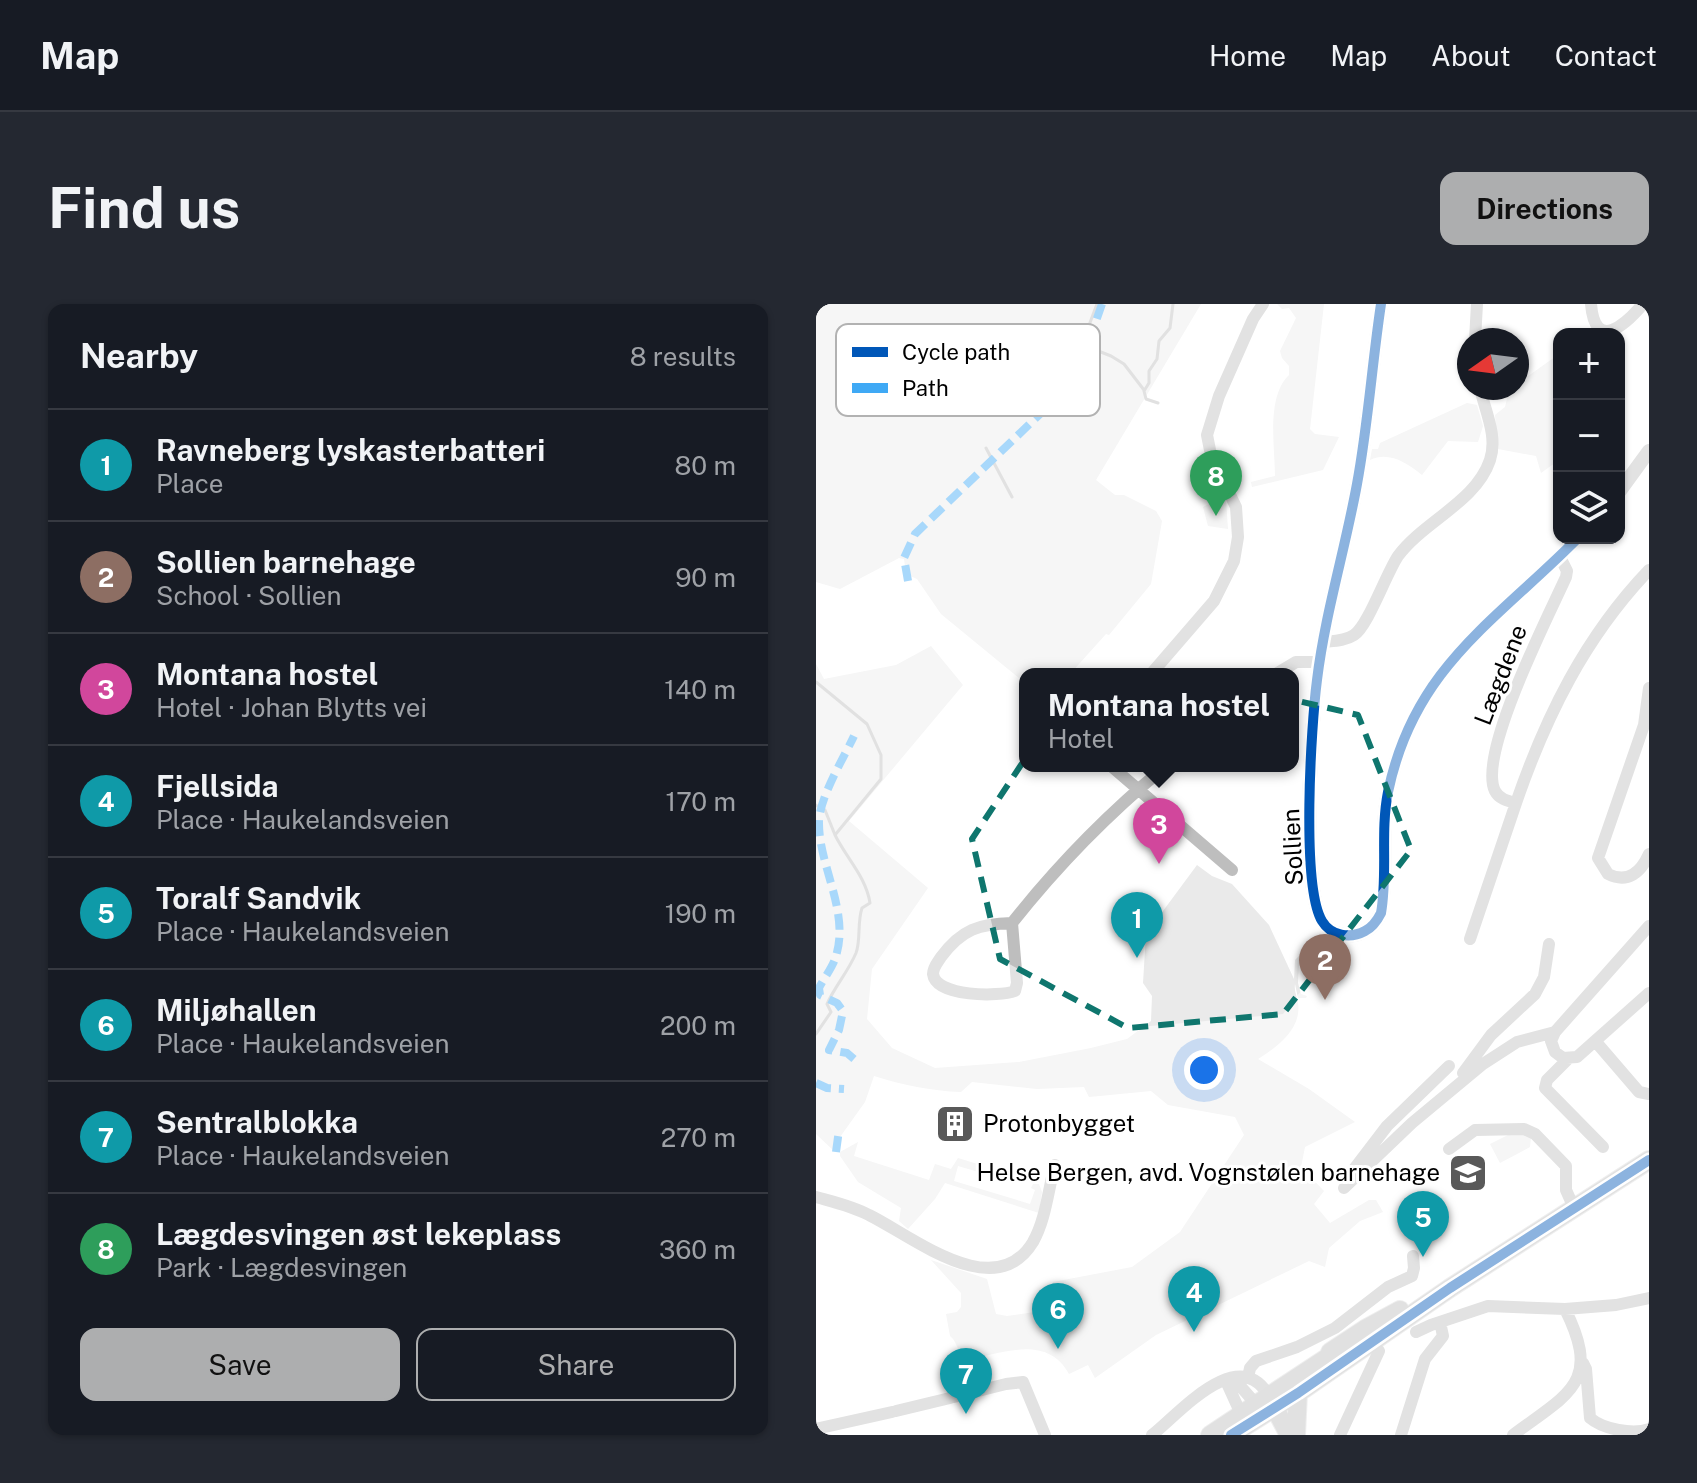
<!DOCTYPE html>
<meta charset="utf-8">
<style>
body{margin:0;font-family:"Public Sans",sans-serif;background:#242831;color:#f1f3f6}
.controls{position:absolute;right:24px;top:24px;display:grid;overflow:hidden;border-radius:16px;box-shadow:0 2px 6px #0004}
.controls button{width:72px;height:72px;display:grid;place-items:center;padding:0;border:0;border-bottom:2px solid #363941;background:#171b24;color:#f1f3f6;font:40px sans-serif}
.compass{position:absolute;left:641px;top:24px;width:72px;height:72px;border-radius:50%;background:#171b24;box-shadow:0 2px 6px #0004;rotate:256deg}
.you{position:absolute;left:388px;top:766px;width:28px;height:28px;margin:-20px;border:6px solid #fff;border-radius:50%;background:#1a73e8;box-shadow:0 0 0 12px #1a73e833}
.badge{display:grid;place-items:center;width:52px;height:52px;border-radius:50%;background:#adaeaf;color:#fff;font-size:26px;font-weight:700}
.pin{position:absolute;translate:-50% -66px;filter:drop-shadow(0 2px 4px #0008)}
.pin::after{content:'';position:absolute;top:42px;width:28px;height:24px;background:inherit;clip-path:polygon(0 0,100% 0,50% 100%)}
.popup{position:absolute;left:203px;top:364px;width:280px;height:104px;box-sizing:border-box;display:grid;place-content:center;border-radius:16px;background:#171b24;filter:drop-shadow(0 2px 6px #0005);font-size:26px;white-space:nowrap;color:#9ea1a6}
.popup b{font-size:30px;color:#f1f3f6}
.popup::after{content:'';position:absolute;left:50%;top:100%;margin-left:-16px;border:16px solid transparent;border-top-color:#171b24}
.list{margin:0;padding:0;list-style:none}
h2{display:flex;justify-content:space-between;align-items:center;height:104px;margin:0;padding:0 32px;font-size:34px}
h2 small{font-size:26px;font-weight:400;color:#9ea1a6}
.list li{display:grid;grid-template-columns:52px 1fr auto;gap:24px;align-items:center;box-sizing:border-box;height:112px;padding:0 32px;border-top:2px solid #363941}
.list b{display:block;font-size:30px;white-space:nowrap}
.list p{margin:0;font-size:26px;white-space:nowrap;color:#9ea1a6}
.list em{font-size:26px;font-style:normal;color:#9ea1a6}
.actions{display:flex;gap:16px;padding:24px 32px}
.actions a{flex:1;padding:18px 0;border:2px solid #adaeaf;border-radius:16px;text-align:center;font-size:28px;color:#adaeaf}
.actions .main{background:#adaeaf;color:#111}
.icon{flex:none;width:44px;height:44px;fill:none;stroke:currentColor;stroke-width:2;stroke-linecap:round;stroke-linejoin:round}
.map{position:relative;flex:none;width:833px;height:1131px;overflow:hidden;border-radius:16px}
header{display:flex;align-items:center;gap:48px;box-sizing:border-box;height:112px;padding:0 40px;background:#171b24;border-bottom:2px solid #363941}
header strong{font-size:38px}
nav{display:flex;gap:44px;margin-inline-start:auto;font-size:28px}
.intro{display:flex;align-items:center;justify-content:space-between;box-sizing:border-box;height:192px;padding:0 48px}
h1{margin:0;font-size:56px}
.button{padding:20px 36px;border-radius:16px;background:#adaeaf;color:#111;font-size:28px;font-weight:700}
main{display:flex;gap:48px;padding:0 48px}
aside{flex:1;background:#171b24;border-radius:16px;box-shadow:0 2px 6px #0004}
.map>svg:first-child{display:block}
.green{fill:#eaeaea}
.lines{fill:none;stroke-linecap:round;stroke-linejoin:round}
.stream{stroke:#bcbcbc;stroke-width:3}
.primary-casing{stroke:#dbdbdb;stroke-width:20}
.minor{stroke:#bebebe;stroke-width:12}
.tertiary{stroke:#bebebe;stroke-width:14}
.primary{stroke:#bdbdbd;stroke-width:18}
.quiet{stroke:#3fa9f5;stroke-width:8;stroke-dasharray:16 8;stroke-linecap:butt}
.cycleway-casing{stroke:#fff;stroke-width:15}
.cycleway{stroke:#0057b8;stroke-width:10}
.marked{fill:none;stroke:#0f766e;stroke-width:6;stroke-dasharray:16 10;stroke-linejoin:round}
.labels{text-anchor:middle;stroke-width:6;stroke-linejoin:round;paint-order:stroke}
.street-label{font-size:24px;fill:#000;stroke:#fff}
.poi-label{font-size:24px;fill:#000;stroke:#fff;text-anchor:start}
.key{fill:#fff;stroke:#b2b2b2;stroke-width:2}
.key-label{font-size:22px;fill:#000}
</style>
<header>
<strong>Map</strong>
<nav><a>Home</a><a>Map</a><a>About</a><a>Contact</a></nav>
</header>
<div class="intro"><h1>Find us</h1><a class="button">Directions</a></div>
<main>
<aside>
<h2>Nearby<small>8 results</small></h2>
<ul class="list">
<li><span class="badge" style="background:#0f9aa8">1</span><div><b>Ravneberg lyskasterbatteri</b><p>Place</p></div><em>80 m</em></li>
<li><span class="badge" style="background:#8d6e63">2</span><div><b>Sollien barnehage</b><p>School · Sollien</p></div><em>90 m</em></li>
<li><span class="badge" style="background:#d1479c">3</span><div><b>Montana hostel</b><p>Hotel · Johan Blytts vei</p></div><em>140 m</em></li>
<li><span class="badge" style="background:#0f9aa8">4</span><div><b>Fjellsida</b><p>Place · Haukelandsveien</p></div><em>170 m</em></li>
<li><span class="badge" style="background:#0f9aa8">5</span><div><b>Toralf Sandvik</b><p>Place · Haukelandsveien</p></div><em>190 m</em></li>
<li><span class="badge" style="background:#0f9aa8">6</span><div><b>Miljøhallen</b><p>Place · Haukelandsveien</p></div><em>200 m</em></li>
<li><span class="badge" style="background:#0f9aa8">7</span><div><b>Sentralblokka</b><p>Place · Haukelandsveien</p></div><em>270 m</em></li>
<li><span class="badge" style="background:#2e9e5b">8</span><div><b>Lægdesvingen øst lekeplass</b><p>Park · Lægdesvingen</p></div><em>360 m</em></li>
</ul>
<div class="actions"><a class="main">Save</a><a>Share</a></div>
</aside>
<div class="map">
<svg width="833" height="1131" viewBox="0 0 833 1131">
<rect width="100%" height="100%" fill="#fff"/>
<path class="green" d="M 0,0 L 385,0 L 280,176 L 299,191 L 308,191 L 340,207 L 346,217 L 335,280 L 293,331 L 290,330 L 254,370 L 209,370 L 209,379 L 125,310 L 101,275 L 90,270 L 88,255 L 83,254 L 24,285 L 0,278 Z
M 461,0 L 508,0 L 494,125 L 499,130 L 523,133 L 507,166 L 436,183 L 435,178 L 459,172 C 459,143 450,93 473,71 L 473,62 L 466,54 L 464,47 L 480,14 L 473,4 L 466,5 Z
M 743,50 L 743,156 L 725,169 L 720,152 L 682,145 L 679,111 L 689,103 L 693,86 L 701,84 L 701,80 Z
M 651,99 L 661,101 L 667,122 L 662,138 L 632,137 L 606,171 C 591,159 573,147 554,156 L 556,145 L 562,145 L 564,139 Z
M 384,158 L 396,159 L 406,184 L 388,192 L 380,186 L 378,161 Z
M 402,192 L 410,196 L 412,225 L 392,222 L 387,203 L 393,200 L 392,197 Z
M 115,342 L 147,381 L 33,517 L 112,584 L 56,665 L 51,715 L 76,744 L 119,764 L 203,758 L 275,744 L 311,735 L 335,717 L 336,692 L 327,679 L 330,630 L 381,561 L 396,572 L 416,580 L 453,621 L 478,675 L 479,656 L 483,652 L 511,637 L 525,639 L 523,658 L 519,658 L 518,672 L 522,673 L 519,675 L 511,671 L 515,669 L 520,646 L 515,639 L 483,660 L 482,679 L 485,690 L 491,692 L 490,694 L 482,694 L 479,680 C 478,688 481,692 482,699 C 486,725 461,743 442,755 L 493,785 L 539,818 L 489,843 L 485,863 L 508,887 L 498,900 L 514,919 L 553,896 L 560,896 L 567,908 L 544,917 L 513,944 L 509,963 L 493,957 L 340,1031 L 279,1074 L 272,1061 L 253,1070 C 231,1030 187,1049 150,1056 C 141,1049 142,1038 134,1032 L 130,1010 L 141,1008 L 145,1003 L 145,989 L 115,956 L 171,975 L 180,1010 L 191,1012 L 226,1007 L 235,997 L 237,978 L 316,963 L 364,928 L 428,831 L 419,813 L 352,801 L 335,787 L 273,793 L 268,783 L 221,785 L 156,778 L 145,788 C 115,787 87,781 58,772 L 49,798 L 24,833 L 18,847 L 0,830 L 0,360 L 8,375 L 80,361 Z
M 696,829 L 715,832 L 714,843 L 684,859 L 674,840 Z
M 42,838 L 38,852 L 113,876 L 119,860 L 135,865 L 142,854 L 168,862 L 166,869 L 142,862 L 138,877 L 214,900 L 219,886 L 215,884 L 217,880 L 223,880 L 226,888 L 223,909 L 129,879 L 119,895 L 92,925 L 83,917 L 85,904 L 42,878 L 24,852 L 24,848 Z"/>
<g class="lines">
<path class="stream" d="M 246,27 L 257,37 L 295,52 L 308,60 L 328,86
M 266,40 L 281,0
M 342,99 L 330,95 L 328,87 L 333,79 L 333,67 L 341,55 L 343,37 L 354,24 L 357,0
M 170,144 L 196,193
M 0,378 L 51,420 L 65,451 L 65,475 L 19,531 C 31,555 50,573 54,599 L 46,604 C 41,619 45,636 40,649 C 32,668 19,682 11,700 L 15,708 L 0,730
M 0,501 L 1,502
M 9,506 L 19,531"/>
<defs>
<path id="primary" d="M 514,1048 L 549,1025 L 584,1006
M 454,1095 L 473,1131
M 394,1131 L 509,1055 L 531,1047
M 415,1131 L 482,1089 L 634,984 L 833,856
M 480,1131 L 482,1089"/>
</defs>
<use href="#primary" class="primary-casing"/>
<path class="minor" d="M 775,0 C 779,49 810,20 827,0
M 659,36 L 661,0
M 744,253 L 751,267 L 750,273 C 733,311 661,451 679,487 C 683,495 692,497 700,499 C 730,412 769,333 833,266
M 508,338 C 518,337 529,337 538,331 C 552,322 570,270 582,252 C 608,217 660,198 674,156 C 682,132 669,107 664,84
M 335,370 L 398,297 L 418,257 L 422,233 L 420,203 L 395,151 L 391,131 L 403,92 L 437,15 L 447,0
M 460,370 L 480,358 L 504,358
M 833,384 L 828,421 L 782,554 L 792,570 C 812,580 825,568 833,550
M 295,462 L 416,566
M 196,619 L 201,679 L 199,687 C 183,693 120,693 117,670 C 117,663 122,658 125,653 C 146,625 163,620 196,619 Z
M 196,619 C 241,562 294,508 350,462
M 833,622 L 739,728 L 735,737 L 739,748 L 747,754 L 761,753 L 833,689
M 654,635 L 700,499
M 780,738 L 823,788 L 833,790
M 753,754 L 731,776 L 729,784 L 787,843
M 647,769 L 675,731 L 719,690 L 728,673 L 733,640
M 633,845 L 659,826 L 708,825 L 719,830 L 750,862 L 750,886 L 758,904
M 529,877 L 571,822 L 633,762
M 528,884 L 596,819 L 667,760 L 701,738 L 739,728
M 0,893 C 18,898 36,902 53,911 C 96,932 179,1001 217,938 C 230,915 232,886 239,861
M 600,1028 L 615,1021 L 672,1002 L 749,1005 L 800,1001 L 833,994
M 767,1059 L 770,1065 L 774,1114 C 787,1125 817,1131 833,1125
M 432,1074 L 434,1064 L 440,1057 L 481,1043 L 519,1024 L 572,983 L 596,972 L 598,964 L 597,952
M 410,1077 L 425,1083 L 440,1100
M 410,1077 L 425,1110
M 138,1093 L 190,1080 L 207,1078 L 229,1131
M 80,1107 L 134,1094
M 0,1125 L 76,1108
M 336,1131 C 363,1110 422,1039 453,1092
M 524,1131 L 563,1047
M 585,1131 L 609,1055 L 627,1032 L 624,1018
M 697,1131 C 753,1089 786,1079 749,1005"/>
<path class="tertiary" d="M 565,0 C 556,60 552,121 541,180 C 529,246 509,310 501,376 C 495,422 485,582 506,617 C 515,632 534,635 549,627 C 557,623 561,617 565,609 C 572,570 564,528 572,488 C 598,363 680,317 762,234
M 803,188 L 833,147"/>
<use href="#primary" class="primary"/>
<path class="quiet" d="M 92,277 L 88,254 L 99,230 L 248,87 L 267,54 L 286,0
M 38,755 L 31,749 L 13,746 L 23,726 L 27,707 L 21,699 L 4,691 L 3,684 C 8,674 17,663 20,652 C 34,607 2,561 3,517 C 4,493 27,455 38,432
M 0,779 L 11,784 L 28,785
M 20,848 L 23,826"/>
<defs>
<path id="cycleway" d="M 565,0 C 556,60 552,121 541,180 C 529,246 509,310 501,376 C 495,422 485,582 506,617 C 515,632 534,635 549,627 C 557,623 561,617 565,609 C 572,570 564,528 572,488 C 598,363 680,317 762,234
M 415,1131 L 482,1089 L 634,984 L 833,856"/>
</defs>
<use href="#cycleway" class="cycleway-casing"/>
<use href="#cycleway" class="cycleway"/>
</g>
<path d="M0 0H833V1131H0ZM 410,380 L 542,411 L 595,546 L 467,710 L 312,724 L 184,655 L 156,535 L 250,393 Z" fill="#fff" fill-opacity=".55" fill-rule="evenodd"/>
<path class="marked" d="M 410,380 L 542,411 L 595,546 L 467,710 L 312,724 L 184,655 L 156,535 L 250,393 Z"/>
<defs>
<symbol id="building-square" viewBox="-11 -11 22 22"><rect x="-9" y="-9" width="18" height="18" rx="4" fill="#595959" stroke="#fff"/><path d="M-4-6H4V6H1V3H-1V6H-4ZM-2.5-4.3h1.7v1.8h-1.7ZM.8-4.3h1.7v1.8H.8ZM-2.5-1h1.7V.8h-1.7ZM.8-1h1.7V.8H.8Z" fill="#fff"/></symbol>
<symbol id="school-square" viewBox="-11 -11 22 22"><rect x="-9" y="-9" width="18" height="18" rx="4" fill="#595959" stroke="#fff"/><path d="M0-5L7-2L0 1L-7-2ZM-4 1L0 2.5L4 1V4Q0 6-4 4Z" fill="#fff"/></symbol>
</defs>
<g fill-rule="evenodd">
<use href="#building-square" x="117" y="798" width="44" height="44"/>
<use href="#school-square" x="630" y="847" width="44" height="44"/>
</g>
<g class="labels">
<g class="street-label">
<text transform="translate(685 371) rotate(-69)" y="8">Lægdene</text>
<text transform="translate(477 543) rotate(-93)" y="8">Sollien</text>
</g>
<g class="poi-label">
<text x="167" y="828">Protonbygget</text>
<text x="624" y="877" text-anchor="end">Helse Bergen, avd. Vognstølen barnehage</text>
</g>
</g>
<rect x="20" y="20" width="264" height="92" rx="12" class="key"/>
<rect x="36" y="43" width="36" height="10" fill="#0057b8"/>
<rect x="36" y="79" width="36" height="10" fill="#3fa9f5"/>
<g class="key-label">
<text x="86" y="56">Cycle path</text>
<text x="86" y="92">Path</text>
</g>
</svg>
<div class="controls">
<button>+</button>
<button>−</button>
<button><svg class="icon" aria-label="layers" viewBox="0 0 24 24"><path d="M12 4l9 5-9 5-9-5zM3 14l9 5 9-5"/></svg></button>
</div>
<svg class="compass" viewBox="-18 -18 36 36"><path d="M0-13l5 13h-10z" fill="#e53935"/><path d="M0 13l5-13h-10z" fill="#9ea1a6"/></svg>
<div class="you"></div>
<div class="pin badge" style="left:321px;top:654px;background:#0f9aa8">1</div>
<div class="pin badge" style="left:509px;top:696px;background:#8d6e63">2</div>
<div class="pin badge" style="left:343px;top:560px;background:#d1479c">3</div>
<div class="popup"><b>Montana hostel</b>Hotel</div>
<div class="pin badge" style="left:378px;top:1028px;background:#0f9aa8">4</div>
<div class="pin badge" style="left:607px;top:953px;background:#0f9aa8">5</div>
<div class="pin badge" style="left:242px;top:1045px;background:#0f9aa8">6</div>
<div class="pin badge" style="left:150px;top:1110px;background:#0f9aa8">7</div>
<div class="pin badge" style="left:400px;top:212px;background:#2e9e5b">8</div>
</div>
</main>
